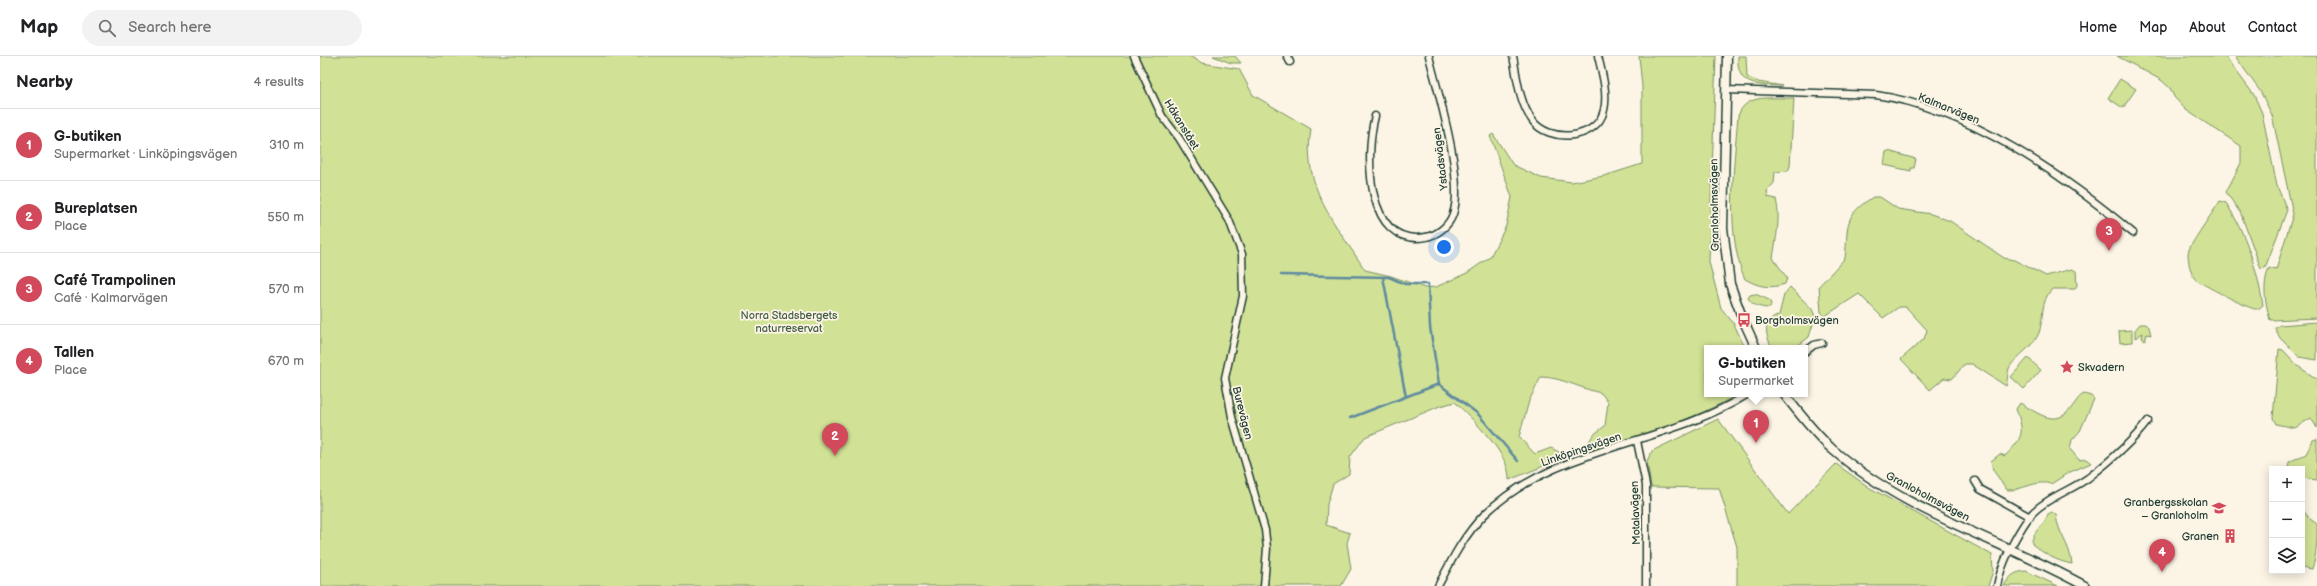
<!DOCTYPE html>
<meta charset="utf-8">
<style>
body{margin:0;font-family:"Balsamiq Sans",sans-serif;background:#f2f2f2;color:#202124}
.controls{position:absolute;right:12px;bottom:12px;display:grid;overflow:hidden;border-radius:0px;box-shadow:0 2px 10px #0003}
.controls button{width:36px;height:36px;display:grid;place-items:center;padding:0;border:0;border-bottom:1px solid #e0e0e0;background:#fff;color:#202124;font:20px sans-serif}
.you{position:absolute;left:1124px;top:191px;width:14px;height:14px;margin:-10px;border:3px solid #fff;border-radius:50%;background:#1a73e8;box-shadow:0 0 0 6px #1a73e833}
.badge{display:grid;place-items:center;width:26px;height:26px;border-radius:50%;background:#d1495b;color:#fff;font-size:13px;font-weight:700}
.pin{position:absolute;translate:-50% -33px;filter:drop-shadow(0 1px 2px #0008)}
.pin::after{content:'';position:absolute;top:21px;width:14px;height:12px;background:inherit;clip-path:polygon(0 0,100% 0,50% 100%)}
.popup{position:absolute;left:1384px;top:289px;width:104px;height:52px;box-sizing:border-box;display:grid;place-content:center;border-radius:0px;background:#fff;filter:drop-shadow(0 1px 3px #0005);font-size:13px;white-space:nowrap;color:#757577}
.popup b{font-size:15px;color:#202124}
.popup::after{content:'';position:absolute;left:50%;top:100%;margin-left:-8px;border:8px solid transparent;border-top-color:#fff}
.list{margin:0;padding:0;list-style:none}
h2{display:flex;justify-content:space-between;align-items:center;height:52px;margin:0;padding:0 16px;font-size:17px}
h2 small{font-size:13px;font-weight:400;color:#757577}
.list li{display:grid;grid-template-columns:26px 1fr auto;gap:12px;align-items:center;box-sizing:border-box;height:72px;padding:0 16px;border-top:1px solid #e0e0e0}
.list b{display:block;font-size:15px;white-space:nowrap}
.list p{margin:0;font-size:13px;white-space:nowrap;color:#757577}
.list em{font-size:13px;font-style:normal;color:#757577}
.icon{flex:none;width:22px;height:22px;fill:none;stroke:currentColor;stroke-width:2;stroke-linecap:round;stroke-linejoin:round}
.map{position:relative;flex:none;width:1997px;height:530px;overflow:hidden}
header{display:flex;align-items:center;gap:24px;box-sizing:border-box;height:56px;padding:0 20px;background:#fff;border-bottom:1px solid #e0e0e0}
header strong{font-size:19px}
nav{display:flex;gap:22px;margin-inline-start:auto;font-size:14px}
.search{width:280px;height:36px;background:#f2f2f2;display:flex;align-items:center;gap:10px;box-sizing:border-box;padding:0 14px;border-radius:22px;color:#757577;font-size:15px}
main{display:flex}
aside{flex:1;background:#fff}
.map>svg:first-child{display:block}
.green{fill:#d1e296;stroke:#789065}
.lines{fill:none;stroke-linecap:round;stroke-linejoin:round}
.stream{stroke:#5f8a9f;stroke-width:2.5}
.minor-casing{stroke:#1f3d34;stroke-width:9}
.tertiary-casing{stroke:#1f3d34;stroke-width:11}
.minor{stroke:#fcf5e5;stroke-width:6}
.tertiary{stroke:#fcf5e5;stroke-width:8}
.labels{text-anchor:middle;stroke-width:3.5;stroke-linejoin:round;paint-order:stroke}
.street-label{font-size:11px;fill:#1f3d34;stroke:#fcf5e5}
.park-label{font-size:11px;fill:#435e48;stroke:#fcf5e5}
.poi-label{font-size:11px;fill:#1f3d34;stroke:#fcf5e5;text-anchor:start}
</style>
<header>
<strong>Map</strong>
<div class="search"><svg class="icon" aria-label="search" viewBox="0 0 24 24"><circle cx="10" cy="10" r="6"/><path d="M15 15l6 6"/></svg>Search here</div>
<nav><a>Home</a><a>Map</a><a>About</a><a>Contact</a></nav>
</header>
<main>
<aside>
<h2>Nearby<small>4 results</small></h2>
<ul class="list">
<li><span class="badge">1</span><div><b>G-butiken</b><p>Supermarket · Linköpingsvägen</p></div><em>310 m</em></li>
<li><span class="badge">2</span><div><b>Bureplatsen</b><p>Place</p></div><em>550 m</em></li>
<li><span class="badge">3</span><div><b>Café Trampolinen</b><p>Café · Kalmarvägen</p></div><em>570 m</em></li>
<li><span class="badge">4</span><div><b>Tallen</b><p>Place</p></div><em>670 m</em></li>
</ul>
</aside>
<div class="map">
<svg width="1997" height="530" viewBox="0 0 1997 530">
<rect width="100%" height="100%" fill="#fcf5e5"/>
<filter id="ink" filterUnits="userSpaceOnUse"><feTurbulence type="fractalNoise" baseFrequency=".025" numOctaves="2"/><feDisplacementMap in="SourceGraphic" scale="8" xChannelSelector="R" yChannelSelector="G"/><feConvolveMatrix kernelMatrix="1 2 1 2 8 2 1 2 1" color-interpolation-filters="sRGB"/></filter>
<g filter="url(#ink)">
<path class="green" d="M 0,0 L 811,0 L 812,2 L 816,0 L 869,0 L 882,7 L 919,13 L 933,39 L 991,73 C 981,132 1016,168 1045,214 L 1071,220 L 1105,232 L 1116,231 L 1147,217 L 1170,201 L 1186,170 L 1192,141 L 1170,80 L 1173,78 L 1193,109 L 1221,122 L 1252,126 L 1284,120 L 1322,108 L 1322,30 L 1319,0 L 1396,0 L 1389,206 L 1401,252 L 1414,268 L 1425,292 L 1387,292 L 1387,338 L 1418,338 C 1371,366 1319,379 1268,395 L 1266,391 L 1273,379 L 1285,370 L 1288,346 L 1281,337 C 1261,333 1241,321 1221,321 L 1209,345 L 1199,381 L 1215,398 L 1231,392 L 1239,396 L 1241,403 L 1189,424 C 1191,399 1152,363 1135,346 L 1120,350 L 1045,381 L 1030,401 L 1029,418 L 1013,428 L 1007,448 L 1006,469 L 1030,477 L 1027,487 L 1031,513 L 1021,530 L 0,530 Z
M 893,0 L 915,0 L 921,7 L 911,7 Z
M 1418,0 L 1426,0 L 1427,21 L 1438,26 L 1463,30 C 1438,29 1416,32 1418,0 Z
M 1797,0 L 1905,0 L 1934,39 L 1942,57 L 1957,130 L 1967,154 L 1945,212 L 1941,213 L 1921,158 L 1906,136 L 1921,107 L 1921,90 L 1866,54 L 1854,41 L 1850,32 L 1841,24 Z
M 1915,0 L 1997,0 L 1997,262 L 1950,264 C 1945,245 1942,230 1949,212 L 1956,214 L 1973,158 L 1952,59 L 1940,35 Z
M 1800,23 L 1816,33 L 1803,52 L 1788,42 Z
M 1474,42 L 1470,110 L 1468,115 L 1455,116 L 1454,127 L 1447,135 L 1448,141 L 1456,143 C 1461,164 1456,181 1453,202 L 1467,222 L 1465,228 C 1450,233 1439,231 1425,223 C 1405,180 1414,107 1418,60 C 1426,36 1453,43 1474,42 Z
M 1568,95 L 1596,103 L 1594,112 L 1591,112 L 1591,115 L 1564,109 L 1566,96 Z
M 1553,141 L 1560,141 L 1578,153 L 1611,158 L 1630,165 L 1684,202 L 1694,204 L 1726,220 L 1752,213 L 1756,215 L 1757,229 L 1755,233 L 1732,233 C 1720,246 1724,262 1719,277 C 1713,291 1699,298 1691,309 C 1687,313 1688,324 1686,330 L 1652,308 L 1645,308 L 1632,323 L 1624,322 L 1610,334 L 1581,303 L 1604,283 L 1607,274 L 1586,251 L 1579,251 L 1563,262 L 1539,238 L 1505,260 L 1501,256 L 1499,230 L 1525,202 C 1529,168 1522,161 1553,141 Z
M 1900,145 L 1906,147 C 1926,177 1937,213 1943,249 C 1941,251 1939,253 1935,253 C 1930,253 1879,227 1875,223 C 1870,217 1868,204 1868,197 C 1869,189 1894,155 1900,145 Z
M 1470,231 L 1492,253 L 1495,260 L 1493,268 L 1489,281 L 1475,292 L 1452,292 C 1445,277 1442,266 1459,259 L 1464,239 Z
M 1435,238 L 1447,243 L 1451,247 L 1450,252 C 1442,252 1432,250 1428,242 L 1430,239 Z
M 1997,266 L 1997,304 L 1979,301 L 1960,282 L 1955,272 L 1960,269 Z
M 1820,268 L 1826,268 L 1829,271 L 1831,279 L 1827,278 L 1825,284 L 1822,282 L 1823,277 L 1815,282 L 1815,274 Z
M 1812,274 L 1812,286 L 1800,287 L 1799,275 Z
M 1959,293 L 1963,294 L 1979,311 L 1997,323 L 1997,372 L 1991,362 L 1975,372 L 1956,368 L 1953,362 Z
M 1708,302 L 1721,314 L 1704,333 L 1691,321 Z
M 1764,338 L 1771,340 L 1774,343 L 1760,375 L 1752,384 L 1750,393 L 1759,404 L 1766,403 L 1771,407 L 1748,417 L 1731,428 C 1716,423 1702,435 1687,434 L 1673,414 L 1671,405 L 1680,398 L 1685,400 C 1703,382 1705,377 1696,353 L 1700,347 C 1718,357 1736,373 1752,351 C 1756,346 1758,341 1764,338 Z
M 1398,363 L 1468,458 L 1516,408 L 1550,432 L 1672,499 L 1673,515 L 1668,530 L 1417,530 L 1417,491 L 1399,432 L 1331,431 L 1327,405 L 1332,395 Z
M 1997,383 L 1997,424 L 1982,422 L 1982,413 L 1968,413 L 1969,406 L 1986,398 L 1993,384 Z
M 1982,453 L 1990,463 L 1997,468 C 1997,484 1997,498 1992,513 L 1982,511 Z
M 1732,456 L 1736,459 C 1738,478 1750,488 1752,508 C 1736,505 1724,498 1712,488 C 1711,476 1725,469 1728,458 Z
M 1706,515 L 1738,530 L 1684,530 C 1690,519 1695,516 1706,515 Z"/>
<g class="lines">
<path class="stream" d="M 961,219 L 1069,221 L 1085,228 L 1108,228 L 1110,271 L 1119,328
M 1063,221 L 1086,341
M 1030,362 L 1119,328 L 1158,358 L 1198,405"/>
<defs>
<path id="minor" d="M 814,0 L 842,60 L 859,82 L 909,164 L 922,198 L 923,240 L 905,322 L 912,361 L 945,474 L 947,492 L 944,530
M 967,0 L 970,6
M 1193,0 C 1197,21 1199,46 1212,64 C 1228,87 1277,85 1284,54 C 1288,37 1282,17 1278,0
M 1406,34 L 1556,39 C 1647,52 1744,119 1813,177
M 1055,60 C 1045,98 1045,192 1106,181 C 1117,179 1129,170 1133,158 C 1145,124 1118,37 1109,0
M 1485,296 L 1494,289 L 1502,287
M 1317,385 L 1326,429 L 1326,530
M 1655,425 L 1660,433 L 1710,461
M 1118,530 C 1131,505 1144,479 1164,459 C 1235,389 1346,390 1428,338
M 1677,530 C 1681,508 1696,479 1709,461 C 1723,443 1750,435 1768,422 C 1789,406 1811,387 1828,365"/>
<path id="tertiary" d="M 1407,0 L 1403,172 L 1410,228 L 1422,261 L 1436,292
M 1464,338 C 1479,357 1494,377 1512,393 C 1584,456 1682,484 1765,530"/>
</defs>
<use href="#minor" class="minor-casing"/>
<use href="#tertiary" class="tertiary-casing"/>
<use href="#minor" class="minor"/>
<use href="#tertiary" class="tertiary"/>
</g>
</g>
<defs>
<symbol id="bus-bare" viewBox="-9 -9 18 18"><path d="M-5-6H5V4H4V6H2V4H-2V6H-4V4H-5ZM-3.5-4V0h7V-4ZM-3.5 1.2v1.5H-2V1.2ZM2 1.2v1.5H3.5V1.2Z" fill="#d1495b" stroke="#fcf5e5" stroke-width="2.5" paint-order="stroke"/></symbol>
<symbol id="sight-bare" viewBox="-9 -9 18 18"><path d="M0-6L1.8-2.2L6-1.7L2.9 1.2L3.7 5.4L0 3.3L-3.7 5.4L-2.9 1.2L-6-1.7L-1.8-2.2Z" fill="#d1495b" stroke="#fcf5e5" stroke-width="2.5" paint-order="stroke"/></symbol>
<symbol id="school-bare" viewBox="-9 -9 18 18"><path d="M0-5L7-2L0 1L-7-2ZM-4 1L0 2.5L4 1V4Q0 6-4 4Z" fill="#d1495b" stroke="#fcf5e5" stroke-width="2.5" paint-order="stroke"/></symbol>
<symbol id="building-bare" viewBox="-9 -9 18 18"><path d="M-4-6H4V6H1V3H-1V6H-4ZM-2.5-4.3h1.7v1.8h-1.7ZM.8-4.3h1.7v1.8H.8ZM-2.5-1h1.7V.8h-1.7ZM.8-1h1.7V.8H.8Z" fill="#d1495b" stroke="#fcf5e5" stroke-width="2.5" paint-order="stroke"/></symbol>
</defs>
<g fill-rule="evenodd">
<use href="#bus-bare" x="1414" y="254" width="20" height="20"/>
<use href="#sight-bare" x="1737" y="301" width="20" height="20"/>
<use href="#school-bare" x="1889" y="442" width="20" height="20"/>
<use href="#building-bare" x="1900" y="470" width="20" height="20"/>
</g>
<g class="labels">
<g class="street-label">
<text transform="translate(1629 52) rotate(22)" y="4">Kalmarvägen</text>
<text transform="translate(862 68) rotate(58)" y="4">Håkanstået</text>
<text transform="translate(1120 103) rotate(-97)" y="4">Ystadsvägen</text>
<text transform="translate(1394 149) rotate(-91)" y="4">Granloholmsvägen</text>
<text transform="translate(923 357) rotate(76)" y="4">Burevägen</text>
<text transform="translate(1261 393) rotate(-19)" y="4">Linköpingsvägen</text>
<text transform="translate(1608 440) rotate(28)" y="4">Granloholmsvägen</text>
<text transform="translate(1315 457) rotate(-92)" y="4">Motalavägen</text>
</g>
<g class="park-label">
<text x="469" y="263">Norra Stadsbergets<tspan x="469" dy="13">naturreservat</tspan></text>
</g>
<g class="poi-label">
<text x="1435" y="268">Borgholmsvägen</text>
<text x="1758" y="315">Skvadern</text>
<text x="1888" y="450" text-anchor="end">Granbergsskolan<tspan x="1888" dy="13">– Granloholm</tspan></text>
<text x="1899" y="484" text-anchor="end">Granen</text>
</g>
</g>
</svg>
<div class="controls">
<button>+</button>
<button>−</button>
<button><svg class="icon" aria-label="layers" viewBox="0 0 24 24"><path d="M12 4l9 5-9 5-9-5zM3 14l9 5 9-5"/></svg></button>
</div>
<div class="you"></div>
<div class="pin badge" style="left:1436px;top:387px">1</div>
<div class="popup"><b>G-butiken</b>Supermarket</div>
<div class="pin badge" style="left:515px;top:400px">2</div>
<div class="pin badge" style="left:1789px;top:195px">3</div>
<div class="pin badge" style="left:1842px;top:516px">4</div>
</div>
</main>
